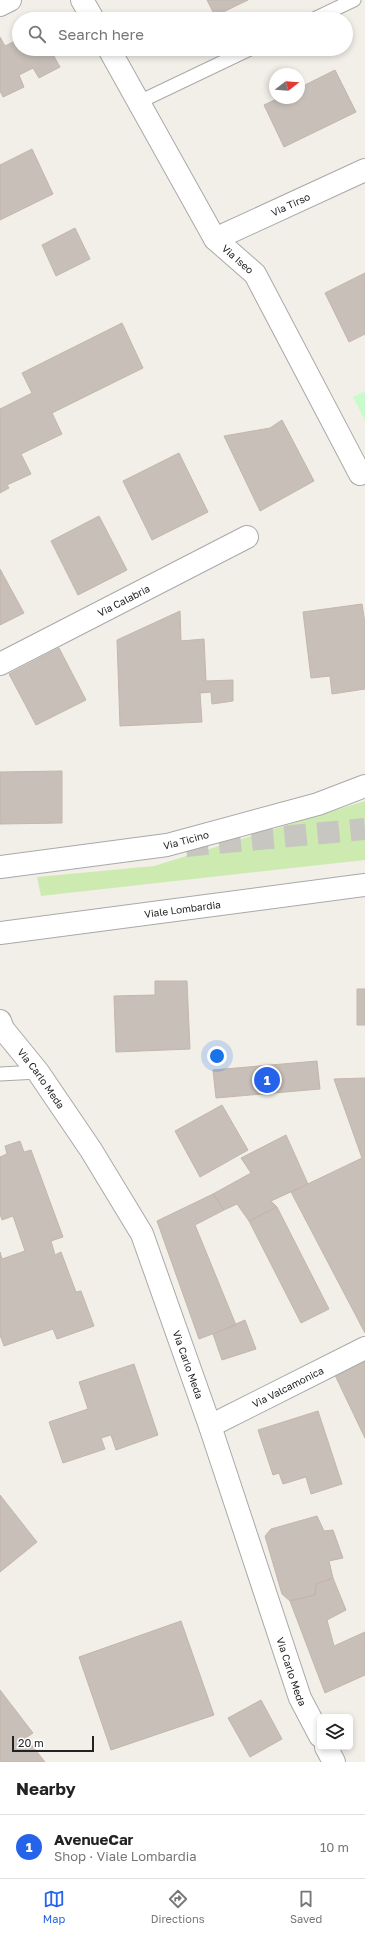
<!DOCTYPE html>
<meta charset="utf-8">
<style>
body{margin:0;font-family:"Golos Text",sans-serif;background:#f2f2f2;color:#222}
.controls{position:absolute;right:12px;bottom:12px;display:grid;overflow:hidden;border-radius:6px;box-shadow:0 2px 6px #0003}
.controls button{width:36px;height:36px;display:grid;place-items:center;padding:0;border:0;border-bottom:1px solid #e0e0e0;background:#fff;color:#222;font:20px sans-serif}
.compass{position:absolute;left:269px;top:68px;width:36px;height:36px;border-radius:50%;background:#fff;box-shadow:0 2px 6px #0003;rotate:73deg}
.scale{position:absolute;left:12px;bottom:10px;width:82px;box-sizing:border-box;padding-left:4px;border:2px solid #222;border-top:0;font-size:11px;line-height:14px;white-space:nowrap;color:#222;-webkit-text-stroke:3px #fff;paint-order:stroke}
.you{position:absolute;left:217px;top:1056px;width:14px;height:14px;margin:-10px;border:3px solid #fff;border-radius:50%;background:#1a73e8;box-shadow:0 0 0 6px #1a73e833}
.badge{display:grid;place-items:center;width:26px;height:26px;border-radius:50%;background:#2563eb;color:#fff;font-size:13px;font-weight:700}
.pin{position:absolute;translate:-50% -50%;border:2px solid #fff;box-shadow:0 1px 4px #0006}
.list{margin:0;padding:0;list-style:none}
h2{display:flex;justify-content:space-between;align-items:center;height:52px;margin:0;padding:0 16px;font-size:17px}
h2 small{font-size:13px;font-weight:400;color:#767676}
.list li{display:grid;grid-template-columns:26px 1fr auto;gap:12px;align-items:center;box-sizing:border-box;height:64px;padding:0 16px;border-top:1px solid #e0e0e0}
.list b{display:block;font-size:15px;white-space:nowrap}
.list p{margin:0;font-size:13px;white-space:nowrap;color:#767676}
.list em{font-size:13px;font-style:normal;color:#767676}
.icon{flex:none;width:22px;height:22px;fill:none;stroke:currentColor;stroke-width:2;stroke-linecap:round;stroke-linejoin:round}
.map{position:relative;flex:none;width:365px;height:1762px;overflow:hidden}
.search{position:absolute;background:#fff;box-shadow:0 2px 6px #0003;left:12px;right:12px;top:12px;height:44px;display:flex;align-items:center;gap:10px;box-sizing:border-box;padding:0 14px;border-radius:22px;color:#767676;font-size:15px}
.sheet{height:116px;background:#fff}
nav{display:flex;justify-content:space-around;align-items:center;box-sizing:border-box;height:56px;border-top:1px solid #e0e0e0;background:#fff;font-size:11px;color:#767676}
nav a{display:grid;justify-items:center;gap:2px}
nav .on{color:#2563eb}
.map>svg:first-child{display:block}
.grass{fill:#cdebb0}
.park{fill:#c8facc}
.building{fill:#c7bfb8;stroke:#c4b6ab}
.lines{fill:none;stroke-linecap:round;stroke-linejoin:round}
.trunk-tunnel{stroke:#c8c6c1;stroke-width:22;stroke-dasharray:22 11;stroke-linecap:butt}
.service-casing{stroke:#a9a9a9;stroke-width:15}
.minor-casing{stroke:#a9a9a9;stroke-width:24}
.tertiary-casing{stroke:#a9a9a9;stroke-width:24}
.service{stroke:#fff;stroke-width:13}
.minor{stroke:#fff;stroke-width:22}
.tertiary{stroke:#fff;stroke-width:22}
.labels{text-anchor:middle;stroke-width:4;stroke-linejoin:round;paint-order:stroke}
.street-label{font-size:10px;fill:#222;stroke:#fff}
</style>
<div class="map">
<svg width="365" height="1762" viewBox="0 0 365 1762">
<rect width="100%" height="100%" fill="#f2efe9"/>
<path class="grass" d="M 365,801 L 365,860 L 41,896 L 37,877 L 154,866 Z"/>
<path class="park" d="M 365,391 L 365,421 L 353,397 Z"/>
<path class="building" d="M 207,0 L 248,0 L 215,16 Z
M 19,27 L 19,38 L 14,29 Z
M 0,37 L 5,46 L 19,39 L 19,49 L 50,49 L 60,67 L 39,78 L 33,68 L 19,75 L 24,87 L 3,97 L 0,91 Z
M 335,70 L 356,112 L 284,147 L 264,105 L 279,98 L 299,98 L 299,88 Z
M 32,149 L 53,194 L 0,220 L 0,165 Z
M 75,228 L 90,259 L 56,276 L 42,245 Z
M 365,273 L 365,334 L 349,342 L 325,293 Z
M 122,323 L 143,368 L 52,413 L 62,434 L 21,454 L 31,474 L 7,485 L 9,488 L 0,493 L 0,409 L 32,393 L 22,373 Z
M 282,420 L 314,481 L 260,511 L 224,436 L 270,428 Z
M 179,453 L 208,512 L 152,540 L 123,481 Z
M 99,516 L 127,570 L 78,595 L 51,541 Z
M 0,569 L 24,613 L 0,625 Z
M 362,604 L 365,623 L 365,689 L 332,694 L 330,676 L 311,678 L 303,612 Z
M 180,611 L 181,641 L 204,639 L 206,681 L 233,680 L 233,701 L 212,704 L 211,692 L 200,693 L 202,722 L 120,726 L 117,640 Z
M 59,648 L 86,700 L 36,725 L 9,674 Z
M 62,771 L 62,823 L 0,824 L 0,772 Z
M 155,981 L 187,981 L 190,1049 L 116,1052 L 114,996 L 155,995 Z
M 357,989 L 365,989 L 365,1025 L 357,1025 Z
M 317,1061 L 320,1089 L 216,1098 L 213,1070 Z
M 365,1078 L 365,1333 L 291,1192 L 362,1158 L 334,1079 Z
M 222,1105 L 248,1150 L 200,1177 L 175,1131 Z
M 286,1135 L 308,1184 L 271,1201 L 277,1207 L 249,1221 L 237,1204 L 224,1210 L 213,1194 L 251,1173 L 241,1158 Z
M 20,1141 L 24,1152 L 31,1150 L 63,1237 L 51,1241 L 55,1255 L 61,1252 L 76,1292 L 81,1291 L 94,1326 L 57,1339 L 53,1329 L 4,1346 L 0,1335 L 0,1252 L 2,1259 L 25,1251 L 13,1216 L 2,1220 L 0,1214 L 0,1157 L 7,1154 L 5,1146 Z
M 213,1194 L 224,1210 L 195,1225 L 236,1325 L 199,1339 L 157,1221 Z
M 277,1207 L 329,1309 L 301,1323 L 249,1221 Z
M 245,1320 L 256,1349 L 222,1360 L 213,1334 Z
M 365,1359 L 365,1438 L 334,1373 Z
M 134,1364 L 158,1435 L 116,1450 L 111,1435 L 101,1438 L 105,1449 L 63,1463 L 49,1422 L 88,1409 L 79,1382 Z
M 318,1411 L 342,1484 L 311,1494 L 306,1477 L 283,1484 L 279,1473 L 273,1475 L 258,1430 Z
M 0,1495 L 37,1542 L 0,1572 Z
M 317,1516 L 324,1531 L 333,1530 L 343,1558 L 329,1561 L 333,1578 L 316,1584 L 315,1595 L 290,1601 L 282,1594 L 265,1536 L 271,1529 Z
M 333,1578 L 346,1610 L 327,1620 L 334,1646 L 365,1632 L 365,1675 L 325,1693 L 290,1601 L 315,1595 L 316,1584 Z
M 181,1621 L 214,1715 L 111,1750 L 79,1657 Z
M 0,1690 L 33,1733 L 26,1738 L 45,1762 L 0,1762 Z
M 261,1700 L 282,1739 L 250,1757 L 228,1718 Z"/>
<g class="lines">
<path class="trunk-tunnel" d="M 186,846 L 365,829"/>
<defs>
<path id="service" d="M 314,19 L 354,0
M 139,102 L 250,49
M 0,1074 L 38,1072"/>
<g id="minor">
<path d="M 82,0 L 93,19"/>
<path d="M 0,5 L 10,0"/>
<path id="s1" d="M 109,49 L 215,239 L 255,274 L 360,474"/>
<path id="s2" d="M 215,239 L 365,170"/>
<path id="s3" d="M 0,664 L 247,537"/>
<path id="s4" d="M 0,867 L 167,845 L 318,804 L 365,786"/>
<path id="s5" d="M 0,1021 L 3,1029 L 38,1072 L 91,1150 L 142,1234 L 210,1426 L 300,1698 L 320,1736"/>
<path id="s6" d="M 210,1426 L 365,1348"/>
<path d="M 326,1747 L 334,1762"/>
</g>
<g id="tertiary">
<path id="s7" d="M 0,933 L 365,885"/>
</g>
</defs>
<use href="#service" class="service-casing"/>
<use href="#minor" class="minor-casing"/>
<use href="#tertiary" class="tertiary-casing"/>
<use href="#service" class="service"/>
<use href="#minor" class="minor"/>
<use href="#tertiary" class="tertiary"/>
</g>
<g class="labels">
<g class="street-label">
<text dy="4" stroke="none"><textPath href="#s2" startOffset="83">Via Tirso</textPath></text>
<text dy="4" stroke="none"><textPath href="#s1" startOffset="248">Via Iseo</textPath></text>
<text dy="4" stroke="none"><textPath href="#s3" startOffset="139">Via Calabria</textPath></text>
<text dy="4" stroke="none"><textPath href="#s4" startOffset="188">Via Ticino</textPath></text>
<text dy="4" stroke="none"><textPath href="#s7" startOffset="184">Viale Lombardia</textPath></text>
<text dy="4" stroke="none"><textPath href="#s5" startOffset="71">Via Carlo Meda</textPath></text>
<text dy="4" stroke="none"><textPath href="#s5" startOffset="395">Via Carlo Meda</textPath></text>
<text dy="4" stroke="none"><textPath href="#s6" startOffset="87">Via Valcamonica</textPath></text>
<text dy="4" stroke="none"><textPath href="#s5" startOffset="719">Via Carlo Meda</textPath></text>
</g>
</g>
</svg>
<div class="controls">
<button><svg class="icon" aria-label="layers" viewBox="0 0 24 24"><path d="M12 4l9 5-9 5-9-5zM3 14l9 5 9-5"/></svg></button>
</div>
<svg class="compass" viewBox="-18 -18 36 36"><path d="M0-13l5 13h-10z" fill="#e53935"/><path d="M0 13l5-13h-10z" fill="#767676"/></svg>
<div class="scale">20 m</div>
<div class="you"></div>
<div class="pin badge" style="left:267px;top:1080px">1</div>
<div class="search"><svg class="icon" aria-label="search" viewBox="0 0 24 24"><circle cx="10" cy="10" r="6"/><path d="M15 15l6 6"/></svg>Search here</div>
</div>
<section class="sheet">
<h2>Nearby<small></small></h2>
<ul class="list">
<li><span class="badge">1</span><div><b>AvenueCar</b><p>Shop · Viale Lombardia</p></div><em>10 m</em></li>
</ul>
</section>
<nav>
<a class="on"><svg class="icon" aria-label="map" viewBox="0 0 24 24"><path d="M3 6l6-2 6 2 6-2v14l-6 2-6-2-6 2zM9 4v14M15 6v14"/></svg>Map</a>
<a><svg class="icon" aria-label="directions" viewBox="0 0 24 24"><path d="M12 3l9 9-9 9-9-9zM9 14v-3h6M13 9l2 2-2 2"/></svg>Directions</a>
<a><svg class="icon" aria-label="saved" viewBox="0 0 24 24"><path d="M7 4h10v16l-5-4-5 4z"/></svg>Saved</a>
</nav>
